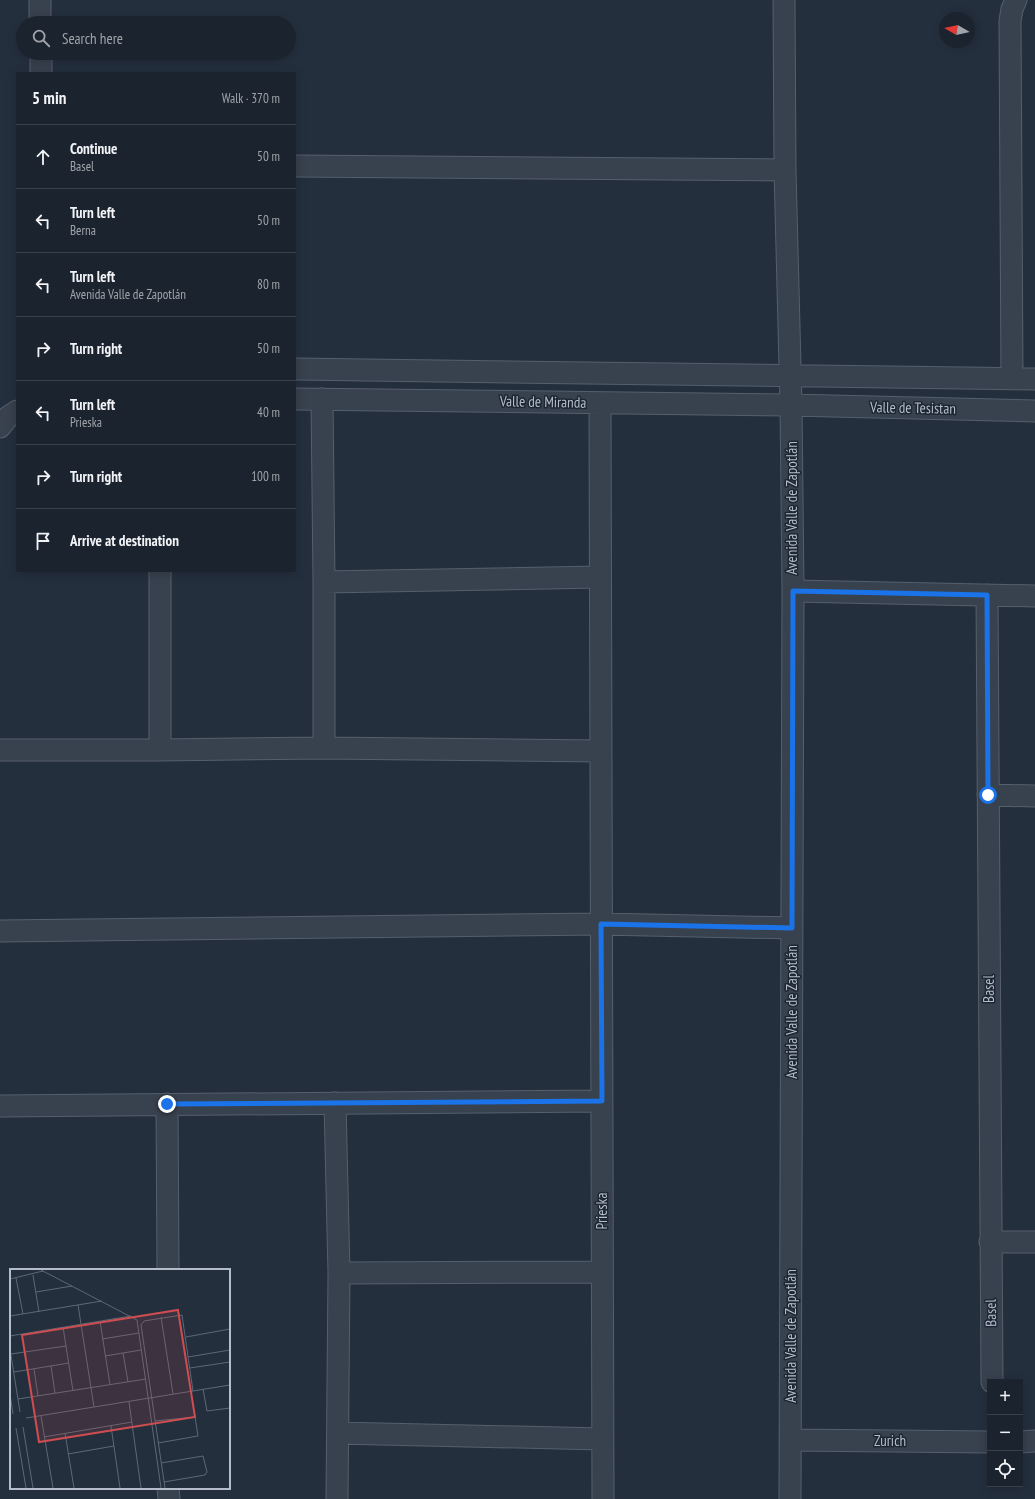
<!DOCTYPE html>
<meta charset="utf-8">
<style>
body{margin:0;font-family:"PT Sans Narrow",sans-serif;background:#282f3a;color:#f1f3f6}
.controls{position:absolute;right:12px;bottom:12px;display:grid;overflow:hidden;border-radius:0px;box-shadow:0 2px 10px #0003}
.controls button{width:36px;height:36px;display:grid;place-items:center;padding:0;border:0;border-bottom:1px solid #39404a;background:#1b232e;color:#f1f3f6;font:20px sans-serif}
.compass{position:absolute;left:939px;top:12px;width:36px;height:36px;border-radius:50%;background:#1b232e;box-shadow:0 2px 10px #0003;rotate:279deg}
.stop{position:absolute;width:12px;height:12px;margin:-9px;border:3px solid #1a73e8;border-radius:50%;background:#fff}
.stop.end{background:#1a73e8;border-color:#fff;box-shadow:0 1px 4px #0008}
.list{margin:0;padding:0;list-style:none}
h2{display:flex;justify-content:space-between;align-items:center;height:52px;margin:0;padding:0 16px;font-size:17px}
h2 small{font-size:13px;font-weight:400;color:#a0a4aa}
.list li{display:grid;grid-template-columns:26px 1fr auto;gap:12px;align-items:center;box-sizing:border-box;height:64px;padding:0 16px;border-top:1px solid #39404a}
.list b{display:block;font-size:15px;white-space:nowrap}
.list p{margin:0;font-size:13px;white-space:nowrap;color:#a0a4aa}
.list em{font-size:13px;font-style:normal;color:#a0a4aa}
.icon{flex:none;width:22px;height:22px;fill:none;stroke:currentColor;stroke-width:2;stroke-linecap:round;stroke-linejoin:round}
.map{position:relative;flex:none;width:1035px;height:1499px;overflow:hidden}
.search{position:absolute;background:#1b232e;box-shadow:0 2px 10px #0003;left:16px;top:16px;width:280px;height:44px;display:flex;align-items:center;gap:10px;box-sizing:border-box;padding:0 14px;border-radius:22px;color:#a0a4aa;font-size:15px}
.panel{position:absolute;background:#1b232e;box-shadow:0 2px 10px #0003;left:16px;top:72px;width:280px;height:500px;border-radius:0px}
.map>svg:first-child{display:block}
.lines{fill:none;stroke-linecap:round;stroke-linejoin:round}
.minor-casing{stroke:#565f6c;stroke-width:23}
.minor{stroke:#38414e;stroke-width:21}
.route{stroke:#1a73e8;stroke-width:5}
.labels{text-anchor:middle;stroke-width:3;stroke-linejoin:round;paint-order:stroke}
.street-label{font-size:15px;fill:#b4bcc9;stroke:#1d2633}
.inset-road{fill:none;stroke:#5e6776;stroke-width:1}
.view{fill:#ce4d50;fill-opacity:0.15;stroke:#ce4d50;stroke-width:2}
.inset-edge{fill:none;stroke:#b4bcc9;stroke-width:2}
</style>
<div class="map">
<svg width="1035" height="1499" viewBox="0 0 1035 1499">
<rect width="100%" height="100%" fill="#242f3e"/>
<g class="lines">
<defs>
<path id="minor" d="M 40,0 L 40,23
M 784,0 L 785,170 L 791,405 L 793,591 L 790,1499
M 41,53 L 41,73
M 295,166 L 785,170
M 295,369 L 1035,379
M 1012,379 L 1010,21 L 1012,9 L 1016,0
M 295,399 L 791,405 L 1035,411
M 322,399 L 324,582 L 324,748
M 600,403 L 603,1499
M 0,427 L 8,417 L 17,411
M 160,571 L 160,750
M 324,582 L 600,577
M 793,591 L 1035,596
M 987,595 L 992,1382
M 0,750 L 160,750 L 324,748 L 601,751
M 988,795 L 1035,796
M 0,931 L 601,924 L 792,928
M 335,1103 L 339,1273 L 337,1499
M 167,1104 L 168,1270
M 0,1106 L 601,1101
M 990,1242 L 1035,1242
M 339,1273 L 602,1272
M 338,1433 L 602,1439
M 791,1440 L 990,1442
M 1020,1442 L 1035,1441
M 168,1488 L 169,1499"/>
</defs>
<use href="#minor" class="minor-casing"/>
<use href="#minor" class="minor"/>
</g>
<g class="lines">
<path class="route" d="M 167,1104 L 602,1101 L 601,924 L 792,928 L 793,591 L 987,595 L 988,795"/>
</g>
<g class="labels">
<g class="street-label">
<text transform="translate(543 402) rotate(1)" y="5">Valle de Miranda</text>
<text transform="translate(913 408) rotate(1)" y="5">Valle de Tesistan</text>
<text transform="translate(792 508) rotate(-90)" y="5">Avenida Valle de Zapotlán</text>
<text transform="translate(989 989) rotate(-90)" y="5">Basel</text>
<text transform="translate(792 1012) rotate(-90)" y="5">Avenida Valle de Zapotlán</text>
<text transform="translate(602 1211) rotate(-90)" y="5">Prieska</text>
<text transform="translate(991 1313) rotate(-91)" y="5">Basel</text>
<text transform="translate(791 1336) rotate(-90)" y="5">Avenida Valle de Zapotlán</text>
<text x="890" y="1446">Zurich</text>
</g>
</g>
<g transform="translate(10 1269)">
<rect width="220" height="220" fill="#242f3e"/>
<path class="inset-road" d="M 31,1 L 127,51 L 151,219M 23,6 L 29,43M 6,9 L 13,45M 0,10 L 33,2M 26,23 L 62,17M 68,36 L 84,138M 0,47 L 92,32M 151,48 L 163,125M 90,52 L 100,116M 53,58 L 63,122M 0,67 L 121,47M 176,68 L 220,60M 92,70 L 129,64M 0,80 L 10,143M 113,84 L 118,113M 1,85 L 56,77M 95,87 L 131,81M 178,88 L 220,81M 41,97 L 45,124M 180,99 L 220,93M 24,100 L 28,127M 4,103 L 59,94M 193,120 L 197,142 L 220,139M 0,125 L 3,145M 8,130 L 136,110M 119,133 L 131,219M 31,147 L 43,219M 16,149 L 220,116M 145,152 L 185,148 L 188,167 L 148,174M 101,157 L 110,219M 13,158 L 23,219M 6,159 L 16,219M 55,164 L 64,219M 34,168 L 122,153M 58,185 L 104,177M 151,194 L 193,187 L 197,203 L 195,206 L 154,213M 155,219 L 131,56 L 134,52 L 172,46 L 183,122"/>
<path class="view" d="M 168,41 L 185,148 L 29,173 L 12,66 Z"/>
<rect width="220" height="220" class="inset-edge"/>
</g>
</svg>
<div class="controls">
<button>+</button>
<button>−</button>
<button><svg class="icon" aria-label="locate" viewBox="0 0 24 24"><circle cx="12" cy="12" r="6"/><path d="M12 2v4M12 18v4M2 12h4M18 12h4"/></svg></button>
</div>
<svg class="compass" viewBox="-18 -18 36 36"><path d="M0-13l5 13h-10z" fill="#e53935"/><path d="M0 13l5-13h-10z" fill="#a0a4aa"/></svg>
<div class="stop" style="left:988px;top:795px"></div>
<div class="stop end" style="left:167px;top:1104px"></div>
<div class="search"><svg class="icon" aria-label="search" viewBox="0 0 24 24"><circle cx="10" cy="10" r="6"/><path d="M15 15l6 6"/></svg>Search here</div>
<section class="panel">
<h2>5 min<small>Walk · 370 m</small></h2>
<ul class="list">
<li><svg class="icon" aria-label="ahead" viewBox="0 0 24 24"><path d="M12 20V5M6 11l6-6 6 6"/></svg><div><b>Continue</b><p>Basel</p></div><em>50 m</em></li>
<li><svg class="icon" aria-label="left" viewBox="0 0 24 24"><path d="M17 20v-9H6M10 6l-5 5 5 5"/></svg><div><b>Turn left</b><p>Berna</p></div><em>50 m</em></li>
<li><svg class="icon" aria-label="left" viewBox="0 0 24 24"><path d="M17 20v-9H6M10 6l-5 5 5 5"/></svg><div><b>Turn left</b><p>Avenida Valle de Zapotlán</p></div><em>80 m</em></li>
<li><svg class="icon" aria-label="right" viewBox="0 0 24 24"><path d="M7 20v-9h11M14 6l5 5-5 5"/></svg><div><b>Turn right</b></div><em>50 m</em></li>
<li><svg class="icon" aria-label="left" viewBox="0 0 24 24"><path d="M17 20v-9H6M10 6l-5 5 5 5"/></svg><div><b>Turn left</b><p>Prieska</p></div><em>40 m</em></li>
<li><svg class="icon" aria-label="right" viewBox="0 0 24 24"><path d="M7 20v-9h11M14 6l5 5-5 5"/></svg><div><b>Turn right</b></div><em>100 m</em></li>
<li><svg class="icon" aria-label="arrive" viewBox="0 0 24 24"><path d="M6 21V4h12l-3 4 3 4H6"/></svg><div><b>Arrive at destination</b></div></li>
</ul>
</section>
</div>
